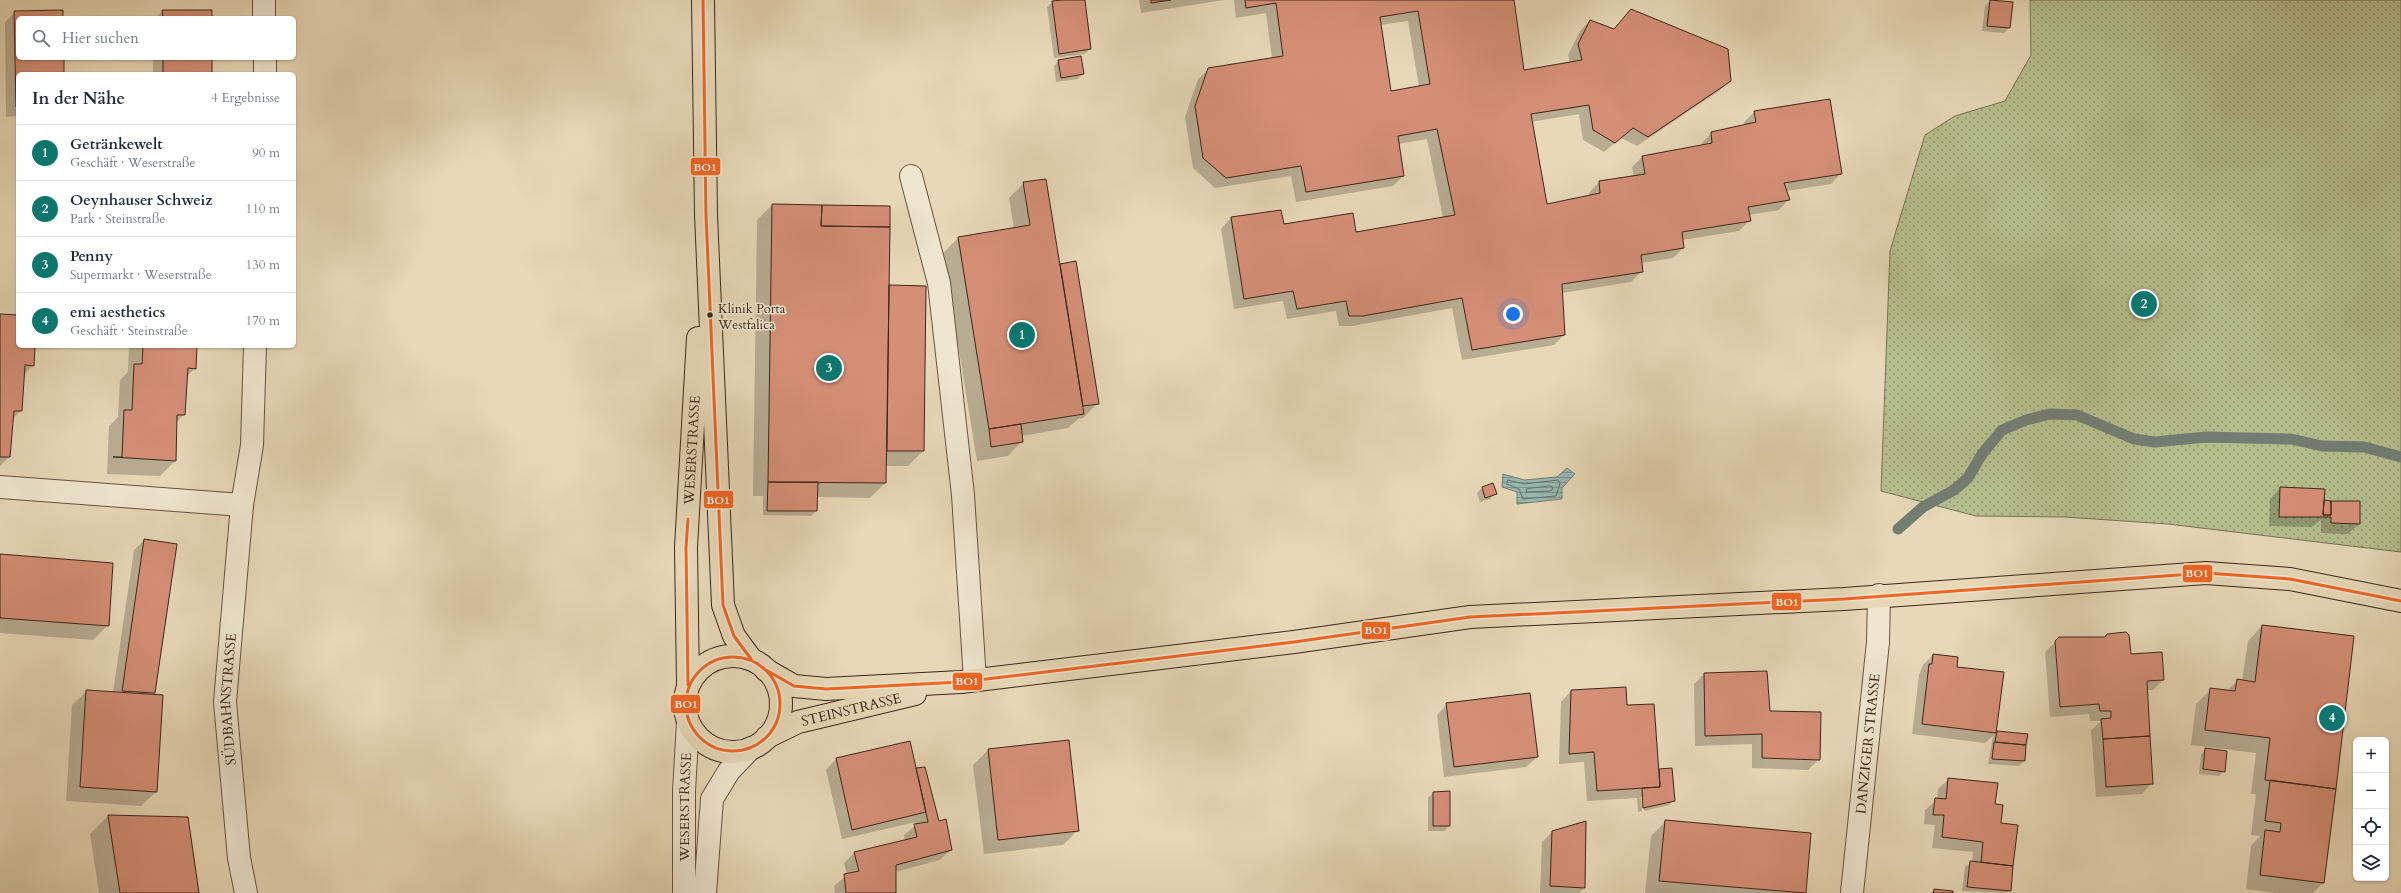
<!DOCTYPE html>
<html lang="de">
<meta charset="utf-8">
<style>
body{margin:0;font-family:Cardo,serif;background:#f6f6f7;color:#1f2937}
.controls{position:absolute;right:12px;bottom:12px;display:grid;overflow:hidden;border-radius:6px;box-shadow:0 1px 3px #0004}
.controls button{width:36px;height:36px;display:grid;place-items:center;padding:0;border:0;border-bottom:1px solid #e0e1e3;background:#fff;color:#1f2937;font:20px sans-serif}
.you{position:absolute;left:1513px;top:314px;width:14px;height:14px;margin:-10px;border:3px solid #fff;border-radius:50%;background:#1a73e8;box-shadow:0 0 0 6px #1a73e833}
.badge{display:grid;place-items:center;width:26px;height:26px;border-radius:50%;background:#0f766e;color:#fff;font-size:13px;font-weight:700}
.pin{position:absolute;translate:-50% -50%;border:2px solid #fff;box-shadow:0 1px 4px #0006}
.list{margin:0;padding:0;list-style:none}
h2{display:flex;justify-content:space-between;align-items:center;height:52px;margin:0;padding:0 16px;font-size:17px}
h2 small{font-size:13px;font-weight:400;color:#747a83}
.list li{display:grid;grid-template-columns:26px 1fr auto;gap:12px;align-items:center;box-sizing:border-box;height:56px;padding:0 16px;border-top:1px solid #e0e1e3}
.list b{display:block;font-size:15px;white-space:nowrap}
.list p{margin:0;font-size:13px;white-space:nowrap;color:#747a83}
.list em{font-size:13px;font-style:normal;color:#747a83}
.icon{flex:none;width:22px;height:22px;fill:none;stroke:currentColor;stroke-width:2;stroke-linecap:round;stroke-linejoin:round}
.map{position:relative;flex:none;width:2401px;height:893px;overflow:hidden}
.search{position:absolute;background:#fff;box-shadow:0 1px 3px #0004;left:16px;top:16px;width:280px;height:44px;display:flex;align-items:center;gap:10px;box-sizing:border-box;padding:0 14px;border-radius:6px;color:#747a83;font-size:15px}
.panel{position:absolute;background:#fff;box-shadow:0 1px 3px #0004;left:16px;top:72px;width:280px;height:276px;border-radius:6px}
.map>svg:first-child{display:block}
.park{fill:url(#park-dots);stroke:#797253}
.water{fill:url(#water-rules);stroke:#737e74}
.shadow{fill:#0003;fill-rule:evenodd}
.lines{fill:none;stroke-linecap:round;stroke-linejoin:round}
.shore{stroke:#6a7065;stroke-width:1}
.stream{stroke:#737e74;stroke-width:11}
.building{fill:#d58f77;stroke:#3d2618;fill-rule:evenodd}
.minor-casing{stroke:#685240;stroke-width:24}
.major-casing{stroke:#3d2618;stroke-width:24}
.minor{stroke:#efe6d0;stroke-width:22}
.major{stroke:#e7d8b7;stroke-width:22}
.bus-1-casing{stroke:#efe6d0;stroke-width:6}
.bus-1{stroke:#f26522;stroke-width:3}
.bus-dot{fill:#3d2618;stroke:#efe6d0;stroke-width:1.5}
.labels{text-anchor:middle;stroke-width:3;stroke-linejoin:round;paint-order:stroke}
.bus-label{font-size:13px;fill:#3d2618;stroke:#efe6d0;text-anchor:start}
.street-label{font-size:14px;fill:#3d2618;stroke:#efe6d0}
.line-badge{stroke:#efe6d0;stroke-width:1.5}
.badge-label{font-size:11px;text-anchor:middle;font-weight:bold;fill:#fff}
</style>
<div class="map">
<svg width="2401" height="893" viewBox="0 0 2401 893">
<defs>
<pattern id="park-dots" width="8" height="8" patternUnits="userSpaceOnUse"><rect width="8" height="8" fill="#b5bf8e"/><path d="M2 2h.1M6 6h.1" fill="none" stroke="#949b73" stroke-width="1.8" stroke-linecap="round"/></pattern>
<pattern id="water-rules" width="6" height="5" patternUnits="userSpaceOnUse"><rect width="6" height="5" fill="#97b9b2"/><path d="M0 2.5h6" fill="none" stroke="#7c9690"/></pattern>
</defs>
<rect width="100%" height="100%" fill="#e7d8b7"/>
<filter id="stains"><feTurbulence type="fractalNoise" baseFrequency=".005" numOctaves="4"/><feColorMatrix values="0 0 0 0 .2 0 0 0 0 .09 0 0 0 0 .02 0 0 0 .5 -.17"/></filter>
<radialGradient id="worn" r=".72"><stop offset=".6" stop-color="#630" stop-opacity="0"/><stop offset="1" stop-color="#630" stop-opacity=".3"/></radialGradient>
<path class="park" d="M 2030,0 L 2401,0 L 2401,552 L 2168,524 L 2065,517 L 1976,516 L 1881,491 L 1890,251 L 1925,135 L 1955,116 L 2005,101 L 2031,55 Z"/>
<path class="water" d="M 1567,468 L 1575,474 L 1562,488 L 1562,499 L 1517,504 L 1517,492 L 1502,487 L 1503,474 L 1524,480 L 1557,477 Z"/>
<path class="shadow" d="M 1070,0 L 1083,0 L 1090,49 L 1085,54 L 1054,58 L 1047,7 L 1053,2 Z
M 1139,0 L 1224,0 L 1141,13 Z
M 1234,0 L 1513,0 L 1523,71 L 1570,63 L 1568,55 L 1580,31 L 1590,21 L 1613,30 L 1631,10 L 1730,81 L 1719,91 L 1637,146 L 1621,138 L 1604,152 L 1583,140 L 1579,114 L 1531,122 L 1546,205 L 1589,196 L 1589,193 L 1599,182 L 1634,177 L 1632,167 L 1643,156 L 1701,146 L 1701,144 L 1711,133 L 1745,126 L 1744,122 L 1754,112 L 1841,173 L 1831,184 L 1786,191 L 1789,199 L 1779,210 L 1749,215 L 1749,221 L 1739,231 L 1682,240 L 1683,248 L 1673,258 L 1641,263 L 1642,271 L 1631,282 L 1562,293 L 1564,335 L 1554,345 L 1462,360 L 1452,308 L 1352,326 L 1339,326 L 1336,311 L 1287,319 L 1283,301 L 1234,309 L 1221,229 L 1231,218 L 1355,233 L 1443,218 L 1427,139 L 1398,144 L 1403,176 L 1393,186 L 1296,202 L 1291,176 L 1215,188 L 1193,168 L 1185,117 L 1198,79 L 1209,69 L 1272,58 L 1266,13 L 1236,18 ZM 1408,21 L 1419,87 L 1390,92 L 1380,25 Z
M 1990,1 L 2009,28 L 2004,33 L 1982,31 L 1985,6 Z
M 163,11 L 211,18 L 155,18 Z
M 15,12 L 62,18 L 18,18 L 18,58 L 63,58 L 63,74 L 18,74 L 18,116 L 6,117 L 5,22 Z
M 153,58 L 211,58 L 211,74 L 153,74 Z
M 1059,60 L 1083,74 L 1078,79 L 1056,82 L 1054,66 Z
M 1024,183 L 1059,265 L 1075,262 L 1098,403 L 1083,418 L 1078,419 L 1068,428 L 1022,436 L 1022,441 L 1008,456 L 977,461 L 943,253 L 958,238 L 1014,229 L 1009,198 Z
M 772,205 L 888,286 L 923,451 L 908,466 L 885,466 L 885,483 L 870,498 L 817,497 L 816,511 L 811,516 L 763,515 L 763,496 L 753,496 L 757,220 Z
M 0,315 L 18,316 L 18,346 L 34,346 L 33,365 L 24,375 L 21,411 L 12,419 L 9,457 L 0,466 Z
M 129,346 L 196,346 L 195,368 L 186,377 L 184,414 L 176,423 L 175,461 L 160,476 L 107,474 L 109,426 L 118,417 L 120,380 L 128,372 Z
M 1492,485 L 1495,494 L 1490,499 L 1480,502 L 1477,493 L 1482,488 Z
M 2280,488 L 2323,501 L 2359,524 L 2348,534 L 2321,533 L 2321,520 L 2312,527 L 2269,526 L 2270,499 Z
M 144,540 L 154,693 L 152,695 L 156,792 L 141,806 L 66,801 L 72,705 L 87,691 L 113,692 L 134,550 Z
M 0,555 L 108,625 L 93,640 L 0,633 Z
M 2262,626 L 2323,883 L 2313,893 L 2274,893 L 2246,889 L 2251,846 L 2260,836 L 2251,835 L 2256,794 L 2251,794 L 2256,753 L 2191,745 L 2196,704 L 2211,689 L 2227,691 L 2238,680 L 2242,681 L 2248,641 Z
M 2059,638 L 2163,680 L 2153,690 L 2146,690 L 2152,783 L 2142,794 L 2096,797 L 2091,730 L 2101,721 L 2090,721 L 2089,714 L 2050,717 L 2045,652 Z
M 1933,655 L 1955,668 L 2003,673 L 1995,734 L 1998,732 L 2027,735 L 2024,761 L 2019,766 L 1988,764 L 1993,736 L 1985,743 L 1912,734 L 1919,675 L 1923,665 Z
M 1704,674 L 1769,712 L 1819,759 L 1808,770 L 1752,768 L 1752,744 L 1695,746 L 1694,684 Z
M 1571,691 L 1626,706 L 1674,800 L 1669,805 L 1644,811 L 1643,797 L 1641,797 L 1642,811 L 1638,812 L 1637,798 L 1587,801 L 1584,762 L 1559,764 L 1561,702 Z
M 1447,704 L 1537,757 L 1526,767 L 1444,777 L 1437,715 Z
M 909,743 L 915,769 L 951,850 L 940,860 L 895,872 L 895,893 L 835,893 L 834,886 L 847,875 L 844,863 L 854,853 L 905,841 L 904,835 L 917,824 L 916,822 L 842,839 L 826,770 L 836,759 Z
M 2206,749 L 2224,771 L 2219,776 L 2199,774 L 2201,754 Z
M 988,750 L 1078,830 L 1063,845 L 984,854 L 973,765 Z
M 1949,779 L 1994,805 L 2000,824 L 2017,825 L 2010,890 L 2007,893 L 1962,891 L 1965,867 L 1972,862 L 1973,852 L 1932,848 L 1935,825 L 1924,824 L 1925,810 L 1937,800 L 1938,789 Z
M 1433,793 L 1449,826 L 1444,831 L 1428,831 L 1428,798 Z
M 108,816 L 198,893 L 99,893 L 90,834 Z
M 1666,821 L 1810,834 L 1805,893 L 1645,893 L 1651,836 Z
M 1552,832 L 1584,888 L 1579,893 L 1540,893 L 1542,842 Z"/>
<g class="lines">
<path class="shore" d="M 1508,480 L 1524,484 L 1558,480 L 1560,483 L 1556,496 L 1523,499 L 1519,489 L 1507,484 Z
M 1551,486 L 1553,488 L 1551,491 L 1526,492 L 1527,489 Z"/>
<path class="stream" d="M 1898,529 L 1923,507 L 1954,490 L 1968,478 L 1982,454 L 2002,430 L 2026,420 L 2050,414 L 2077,415 L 2134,439 L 2155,442 L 2206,437 L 2291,439 L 2322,446 L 2364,447 L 2401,457"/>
</g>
<path class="building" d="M 1062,0 L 1085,0 L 1091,49 L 1059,54 L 1052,1 Z
M 1151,0 L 1171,0 L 1151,3 Z
M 1245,0 L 1514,0 L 1524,70 L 1582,60 L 1578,44 L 1590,20 L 1614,29 L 1631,9 L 1728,49 L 1731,81 L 1648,137 L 1633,128 L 1615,143 L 1593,130 L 1589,105 L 1531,114 L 1547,204 L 1600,193 L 1599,181 L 1645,174 L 1642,156 L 1712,143 L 1711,132 L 1756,122 L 1754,111 L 1830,99 L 1842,174 L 1784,183 L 1790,200 L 1748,207 L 1751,221 L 1682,232 L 1684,248 L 1641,255 L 1643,272 L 1562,284 L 1565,335 L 1472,350 L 1462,298 L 1363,316 L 1349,316 L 1346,301 L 1297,309 L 1293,291 L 1244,299 L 1231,217 L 1281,210 L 1284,224 L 1353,213 L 1356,232 L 1455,215 L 1437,129 L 1398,136 L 1404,176 L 1306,192 L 1301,166 L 1226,178 L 1203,158 L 1195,106 L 1208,68 L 1283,56 L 1276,3 L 1246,8 ZM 1418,11 L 1430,84 L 1391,91 L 1380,17 Z
M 1990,0 L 2013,2 L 2010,28 L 1987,26 Z
M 63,10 L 63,18 L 18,18 L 18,58 L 64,58 L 64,74 L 18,74 L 18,107 L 16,107 L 14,11 Z
M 162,10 L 212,10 L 212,18 L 163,18 Z
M 1081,56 L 1084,74 L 1061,78 L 1058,60 Z
M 163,58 L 212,58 L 212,74 L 163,74 Z
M 1046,179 L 1084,414 L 989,429 L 958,237 L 1030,225 L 1023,182 Z
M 772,204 L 822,205 L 821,226 L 890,227 L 886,483 L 768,482 Z
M 822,205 L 890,206 L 890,227 L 821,226 Z
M 1076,261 L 1099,404 L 1083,406 L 1060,264 Z
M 889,285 L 926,286 L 924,451 L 887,451 Z
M 0,314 L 18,315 L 18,346 L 35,346 L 34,366 L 25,365 L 22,411 L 14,411 L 10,457 L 0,457 Z
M 143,346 L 197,346 L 196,369 L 188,368 L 185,415 L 177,415 L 176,461 L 113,457 L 122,457 L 124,410 L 132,410 L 134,364 L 142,364 Z
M 1021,424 L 1023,442 L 991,447 L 989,429 Z
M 768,482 L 818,482 L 817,511 L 767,511 Z
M 1493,483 L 1497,494 L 1485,498 L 1482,487 Z
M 2280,487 L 2325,489 L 2323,515 L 2331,515 L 2331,501 L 2360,501 L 2360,524 L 2331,523 L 2331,517 L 2279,517 Z
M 2324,500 L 2331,501 L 2331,515 L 2323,515 Z
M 144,539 L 177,544 L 155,693 L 122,691 Z
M 0,554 L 113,563 L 109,626 L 0,618 Z
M 2262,625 L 2354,636 L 2336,789 L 2265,780 L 2270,738 L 2205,730 L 2210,688 L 2235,691 L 2237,679 L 2255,682 Z
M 2126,632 L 2129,635 L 2131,654 L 2162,652 L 2164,680 L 2147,681 L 2150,736 L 2103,739 L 2101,719 L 2111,718 L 2111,711 L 2100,711 L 2099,704 L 2060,707 L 2055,641 L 2059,637 L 2105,637 L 2107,634 Z
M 1933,654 L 1958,657 L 1957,667 L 2004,672 L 1996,733 L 1922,724 L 1929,664 L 1932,664 Z
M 1767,671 L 1770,711 L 1821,712 L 1820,760 L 1762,758 L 1762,734 L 1705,736 L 1704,673 Z
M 1626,687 L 1627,705 L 1654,704 L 1660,787 L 1597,791 L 1594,752 L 1569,754 L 1571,690 Z
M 86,690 L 163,695 L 157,792 L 80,787 Z
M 1530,693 L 1538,757 L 1454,767 L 1446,703 Z
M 1997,731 L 2028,734 L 2026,745 L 1995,742 Z
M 2150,736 L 2153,784 L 2106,787 L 2103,739 Z
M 1069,740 L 1079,831 L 998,840 L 988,749 Z
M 910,741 L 926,812 L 852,830 L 836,758 Z
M 1994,742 L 2026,745 L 2025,761 L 1992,759 Z
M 2205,748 L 2227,751 L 2225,772 L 2203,769 Z
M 925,767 L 939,821 L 946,819 L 952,850 L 896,865 L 896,893 L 846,893 L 844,874 L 859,871 L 854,852 L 917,837 L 914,824 L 928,822 L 916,768 Z
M 1672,768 L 1675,801 L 1643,808 L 1642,788 L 1660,787 L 1659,769 Z
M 1948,778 L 1998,783 L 1995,804 L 2003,805 L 2001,823 L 2018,825 L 2013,866 L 1981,862 L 1983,842 L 1942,837 L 1944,815 L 1933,815 L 1935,798 L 1946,799 Z
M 2270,780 L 2336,789 L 2324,883 L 2260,875 L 2265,830 L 2280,832 L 2281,823 L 2265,821 Z
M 1450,791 L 1450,826 L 1433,826 L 1433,792 Z
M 108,815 L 188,817 L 199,893 L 120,893 Z
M 1665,820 L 1811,833 L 1806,893 L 1659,881 Z
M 1586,821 L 1585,888 L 1550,886 L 1552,831 Z
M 1970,861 L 2013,866 L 2011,891 L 1967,887 Z
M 1934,889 L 1953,891 L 1953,893 L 1933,893 Z"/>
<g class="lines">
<defs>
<g id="minor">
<path d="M 264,0 L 264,18"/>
<path d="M 265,58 L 265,74"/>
<path d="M 911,176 L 939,283 L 963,495 L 975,680"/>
<path d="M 0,487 L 242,505"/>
<path id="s1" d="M 246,893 L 239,858 L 225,702 L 242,505 L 252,445 L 255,346"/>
<path id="s2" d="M 684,893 L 684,791 L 688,722"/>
<path d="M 705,893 L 712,799 L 729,771 L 751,748"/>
<path id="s3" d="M 1852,893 L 1878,642 L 1879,595"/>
</g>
<g id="major">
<path d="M 703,0 L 706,215 L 723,605 L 734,636 L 751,659"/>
<circle cx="733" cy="704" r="48"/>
<path d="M 766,670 L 794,686 L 826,689 L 961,682 L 1294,642 L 1470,617 L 1844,599 L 2206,573 L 2290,579 L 2401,601"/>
<path id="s4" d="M 688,685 L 686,547 L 698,338"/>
<path id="s5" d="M 767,737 L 798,722 L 915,694"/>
</g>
</defs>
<use href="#minor" class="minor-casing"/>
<use href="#major" class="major-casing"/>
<use href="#minor" class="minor"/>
<use href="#major" class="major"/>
<defs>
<path id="bus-1" d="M 703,0 L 706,215 L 723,605 L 734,636 L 751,659
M 688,519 L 686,547 L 688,685
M686 704a47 47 0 1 1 94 0a47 47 0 1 1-94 0Z
M 766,670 L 794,686 L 826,689 L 961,682 L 1294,642 L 1470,617 L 1844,599 L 2206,573 L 2290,579 L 2401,601"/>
</defs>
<use href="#bus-1" class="bus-1-casing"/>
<use href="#bus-1" class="bus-1"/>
</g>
<circle class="bus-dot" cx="710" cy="315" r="3.5"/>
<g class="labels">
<g class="bus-label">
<text x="718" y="313">Klinik Porta<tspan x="718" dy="16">Westfalica</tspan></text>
</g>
<g class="street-label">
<text dy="5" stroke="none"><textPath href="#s4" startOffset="235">WESERSTRASSE</textPath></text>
<text dy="5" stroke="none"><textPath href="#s1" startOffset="195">SÜDBAHNSTRASSE</textPath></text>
<text dy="5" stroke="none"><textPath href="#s5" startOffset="89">STEINSTRASSE</textPath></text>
<text dy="5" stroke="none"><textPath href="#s3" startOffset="150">DANZIGER STRASSE</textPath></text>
<text dy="5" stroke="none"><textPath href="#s2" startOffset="86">WESERSTRASSE</textPath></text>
</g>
</g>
<g class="line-badge">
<rect x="690" y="157" width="31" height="19" rx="4" fill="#f26522"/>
<rect x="703" y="490" width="31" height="19" rx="4" fill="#f26522"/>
<rect x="2182" y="564" width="31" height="19" rx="4" fill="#f26522"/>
<rect x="1771" y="592" width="31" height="19" rx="4" fill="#f26522"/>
<rect x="1361" y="621" width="30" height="19" rx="4" fill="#f26522"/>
<rect x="952" y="672" width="31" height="19" rx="4" fill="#f26522"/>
<rect x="670" y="694" width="31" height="20" rx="4" fill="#f26522"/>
</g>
<g class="badge-label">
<text x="705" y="171">BO1</text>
<text x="718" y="504">BO1</text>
<text x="2197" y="577">BO1</text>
<text x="1787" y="606">BO1</text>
<text x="1376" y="634">BO1</text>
<text x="967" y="685">BO1</text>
<text x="686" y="708">BO1</text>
</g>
<rect width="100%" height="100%" filter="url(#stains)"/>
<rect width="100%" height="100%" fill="url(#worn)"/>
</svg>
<div class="controls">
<button>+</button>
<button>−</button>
<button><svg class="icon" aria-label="locate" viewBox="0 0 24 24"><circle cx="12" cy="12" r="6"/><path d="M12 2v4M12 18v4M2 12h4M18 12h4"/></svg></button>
<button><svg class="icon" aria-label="layers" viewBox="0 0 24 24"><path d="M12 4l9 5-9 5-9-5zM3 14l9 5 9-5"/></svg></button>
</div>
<div class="you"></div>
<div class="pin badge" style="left:1022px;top:335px">1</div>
<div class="pin badge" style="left:2144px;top:304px">2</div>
<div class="pin badge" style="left:829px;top:368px">3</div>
<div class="pin badge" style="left:2332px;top:718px">4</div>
<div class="search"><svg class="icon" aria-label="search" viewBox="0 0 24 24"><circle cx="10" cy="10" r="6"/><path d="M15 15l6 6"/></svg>Hier suchen</div>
<section class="panel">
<h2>In der Nähe<small>4 Ergebnisse</small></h2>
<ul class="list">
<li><span class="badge">1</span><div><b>Getränkewelt</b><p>Geschäft · Weserstraße</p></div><em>90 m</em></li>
<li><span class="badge">2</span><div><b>Oeynhauser Schweiz</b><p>Park · Steinstraße</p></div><em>110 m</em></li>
<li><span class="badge">3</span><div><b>Penny</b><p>Supermarkt · Weserstraße</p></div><em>130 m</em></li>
<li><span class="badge">4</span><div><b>emi aesthetics</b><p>Geschäft · Steinstraße</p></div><em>170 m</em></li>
</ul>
</section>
</div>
